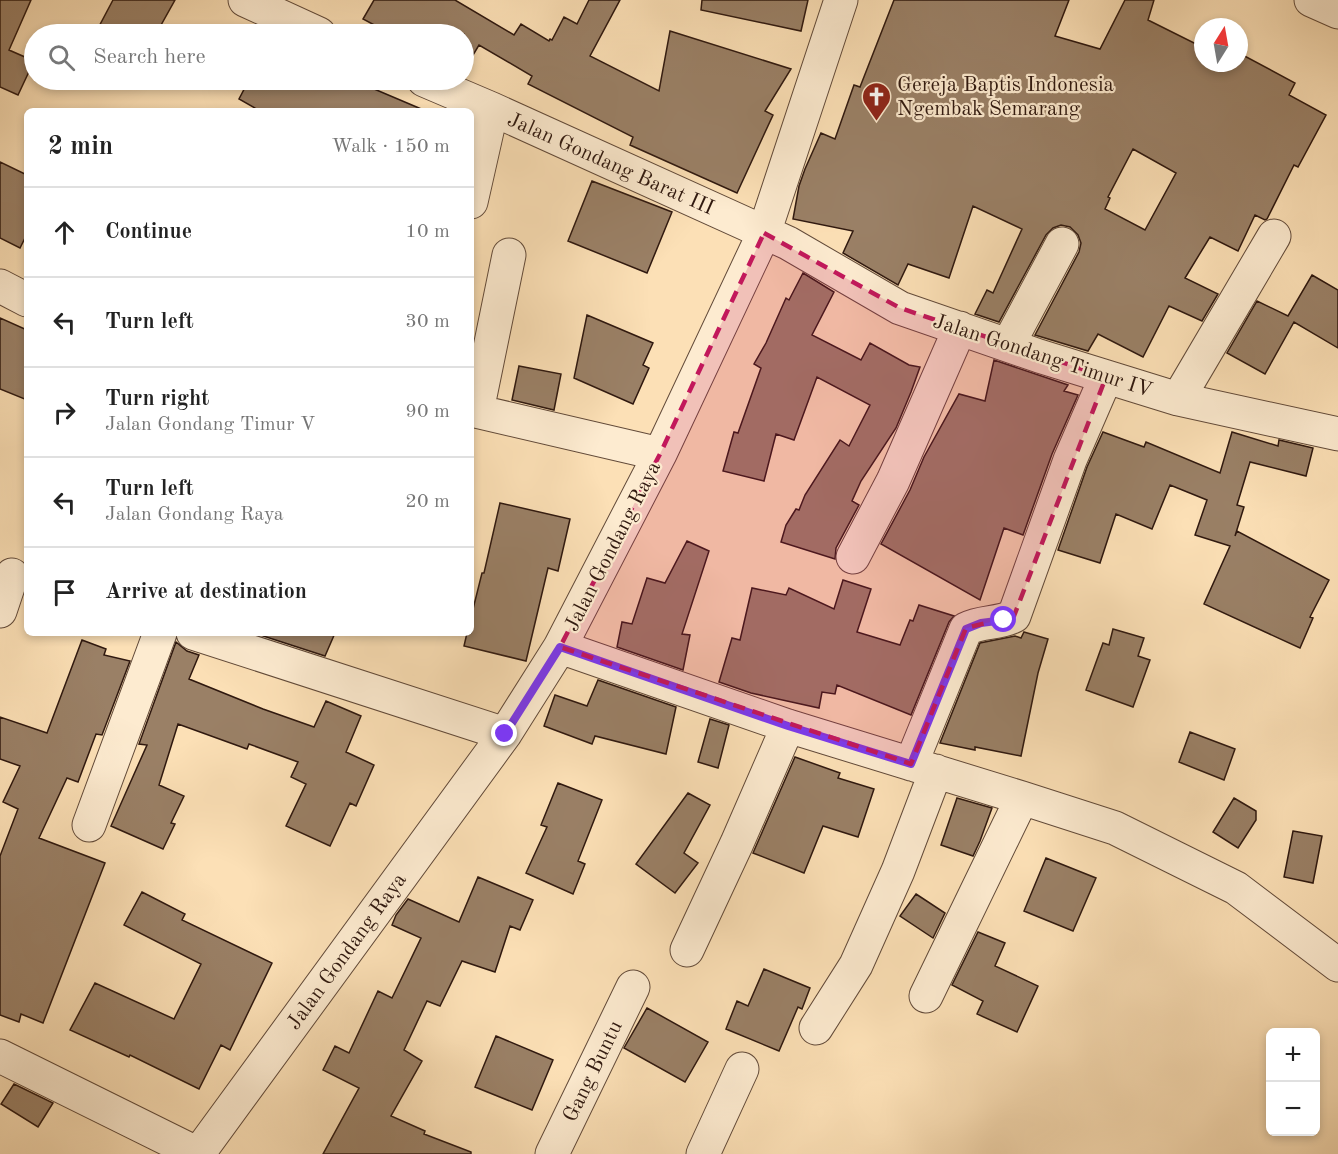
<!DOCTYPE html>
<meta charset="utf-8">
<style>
body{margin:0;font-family:"Old Standard TT",serif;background:#f6f6f6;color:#222}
.controls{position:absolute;right:18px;bottom:18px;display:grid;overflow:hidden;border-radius:9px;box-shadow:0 3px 9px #0003}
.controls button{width:54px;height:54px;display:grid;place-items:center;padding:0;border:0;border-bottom:2px solid #e0e0e0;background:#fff;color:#222;font:30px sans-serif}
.compass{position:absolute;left:1194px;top:18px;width:54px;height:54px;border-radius:50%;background:#fff;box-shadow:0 3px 9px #0003;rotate:11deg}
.stop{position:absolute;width:18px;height:18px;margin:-14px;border:4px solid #7c3aed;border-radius:50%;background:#fff}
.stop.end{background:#7c3aed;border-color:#fff;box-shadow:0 2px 6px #0008}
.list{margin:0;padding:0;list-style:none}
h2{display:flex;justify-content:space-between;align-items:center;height:78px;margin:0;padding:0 24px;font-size:26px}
h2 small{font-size:20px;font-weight:400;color:#767676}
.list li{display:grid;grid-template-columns:39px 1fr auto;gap:18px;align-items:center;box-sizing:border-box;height:90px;padding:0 24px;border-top:2px solid #e0e0e0}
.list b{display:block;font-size:22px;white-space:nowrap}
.list p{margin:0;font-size:20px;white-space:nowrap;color:#767676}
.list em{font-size:20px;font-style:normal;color:#767676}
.icon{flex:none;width:33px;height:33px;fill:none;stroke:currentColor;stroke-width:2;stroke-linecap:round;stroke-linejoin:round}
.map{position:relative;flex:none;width:1338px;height:1154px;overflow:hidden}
.search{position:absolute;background:#fff;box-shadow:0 3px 9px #0003;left:24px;top:24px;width:450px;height:66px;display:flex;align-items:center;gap:15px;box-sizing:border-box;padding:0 21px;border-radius:33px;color:#767676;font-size:22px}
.panel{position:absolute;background:#fff;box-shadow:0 3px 9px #0003;left:24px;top:108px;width:450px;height:528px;border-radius:9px}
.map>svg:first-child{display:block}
.building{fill:#9a8066;stroke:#2f180f;stroke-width:1.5;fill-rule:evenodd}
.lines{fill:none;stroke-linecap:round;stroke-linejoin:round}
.minor-casing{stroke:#624a39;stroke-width:35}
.minor{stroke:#fdebd0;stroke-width:33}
.route{stroke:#7c3aed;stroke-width:8}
.marked{fill:#c2185b;fill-opacity:0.2;stroke:#c2185b;stroke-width:4.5;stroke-dasharray:12 8;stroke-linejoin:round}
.labels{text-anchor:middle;stroke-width:4.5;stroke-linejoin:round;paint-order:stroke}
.poi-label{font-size:21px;fill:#2f180f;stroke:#fdebd0;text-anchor:start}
.street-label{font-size:21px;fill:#2f180f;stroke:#fdebd0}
</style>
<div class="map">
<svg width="1338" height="1154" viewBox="0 0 1338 1154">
<rect width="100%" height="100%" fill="#fce0b6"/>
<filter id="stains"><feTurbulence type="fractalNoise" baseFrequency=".00333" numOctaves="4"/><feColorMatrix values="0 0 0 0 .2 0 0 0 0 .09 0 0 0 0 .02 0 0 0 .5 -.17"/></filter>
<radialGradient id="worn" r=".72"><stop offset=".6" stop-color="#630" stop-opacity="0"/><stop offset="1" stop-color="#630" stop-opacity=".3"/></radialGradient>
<path class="building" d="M 0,0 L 31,0 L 9,50 L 34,61 L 18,95 L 0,87 Z
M 113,0 L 175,0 L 156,34 L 95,34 Z
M 374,0 L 455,0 L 514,35 L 521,24 L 549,41 L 550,39 L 552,40 L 564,17 L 577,24 L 589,0 L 620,0 L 590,56 L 659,91 L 670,31 L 791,69 L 765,111 L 773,115 L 737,193 L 630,145 L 633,137 L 528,84 L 532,76 L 479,45 L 464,70 L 464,34 L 391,34 L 363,19 Z
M 702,0 L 808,0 L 801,31 L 701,10 Z
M 894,0 L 1069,0 L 1055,36 L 1100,49 L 1125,0 L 1154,0 L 1148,20 L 1198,45 L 1203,36 L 1203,63 L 1239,63 L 1239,53 L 1295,83 L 1289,95 L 1326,115 L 1298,167 L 1294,165 L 1267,219 L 1265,220 L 1255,215 L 1238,251 L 1210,237 L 1185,278 L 1218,294 L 1202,321 L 1169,306 L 1143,357 L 1098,334 L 1088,351 L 1035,335 L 1079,252 L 1081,243 L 1078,235 L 1070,227 L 1061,225 L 1053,228 L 1046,235 L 999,322 L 975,314 L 987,290 L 993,293 L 1022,229 L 973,206 L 949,278 L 908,264 L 898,285 L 843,253 L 853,231 L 793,219 L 799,186 L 805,169 L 821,133 L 835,139 L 854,85 L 860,87 ZM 1133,149 L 1176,173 L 1145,230 L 1105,209 L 1110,198 L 1108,197 Z
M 249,80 L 353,80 L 426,111 L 260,111 L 239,99 Z
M 0,162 L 27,175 L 27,234 L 20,248 L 0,238 Z
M 592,181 L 672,212 L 647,273 L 568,241 Z
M 803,273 L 834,292 L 812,335 L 861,360 L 870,343 L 909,365 L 920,367 L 911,392 L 896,428 L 861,481 L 852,501 L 859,505 L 836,548 L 835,559 L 781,542 L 786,525 L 796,509 L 799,510 L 805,495 L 840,440 L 849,446 L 870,405 L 817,377 L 794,440 L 776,434 L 764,481 L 723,471 L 734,432 L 738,433 L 761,368 L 754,364 L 766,343 L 786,298 L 789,300 Z
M 1312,275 L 1338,290 L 1338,348 L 1294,322 L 1265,374 L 1227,353 L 1257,301 L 1288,316 Z
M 587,315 L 653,343 L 643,365 L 649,368 L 633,404 L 574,378 Z
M 0,318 L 27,330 L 27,400 L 0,389 Z
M 994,360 L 1068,385 L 1064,391 L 1078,395 L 1052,454 L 1023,535 L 1004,528 L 980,600 L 881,544 L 910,490 L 924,457 L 959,394 L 985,401 Z
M 519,366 L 561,374 L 554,410 L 512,400 Z
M 1103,432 L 1144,447 L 1146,442 L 1220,473 L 1232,432 L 1278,446 L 1279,440 L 1313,448 L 1306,476 L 1250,462 L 1237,505 L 1244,507 L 1235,536 L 1237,531 L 1329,580 L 1310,617 L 1313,618 L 1300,648 L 1204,604 L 1230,546 L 1195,535 L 1207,500 L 1170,485 L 1152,529 L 1116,514 L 1100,563 L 1058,550 L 1087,467 Z
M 500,503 L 570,519 L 558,571 L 548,568 L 526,661 L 464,646 L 467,633 L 471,633 L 471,617 L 482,573 L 484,573 Z
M 687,541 L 709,551 L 682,634 L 690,635 L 683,670 L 617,647 L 622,622 L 632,624 L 647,578 L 665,583 Z
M 843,580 L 871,589 L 857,632 L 900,645 L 910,620 L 913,621 L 919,605 L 954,616 L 949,622 L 911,715 L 837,685 L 835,694 L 822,692 L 819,708 L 751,693 L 719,682 L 732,638 L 740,640 L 752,588 L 786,595 L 789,588 L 834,609 Z
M 1113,629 L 1144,638 L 1138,656 L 1150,660 L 1133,707 L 1086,690 L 1103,643 L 1109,645 Z
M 1024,632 L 1048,639 L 1038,673 L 1021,756 L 975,747 L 975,750 L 940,743 L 980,643 L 1015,636 L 1021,638 Z
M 254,633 L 335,633 L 325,656 Z
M 82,640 L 106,649 L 104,655 L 130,661 L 102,735 L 96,734 L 78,782 L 67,778 L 39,838 L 105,863 L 43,1023 L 21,1014 L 19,1022 L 0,1015 L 0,856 L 18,809 L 3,802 L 20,766 L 0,759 L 0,717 L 47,733 Z
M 176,642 L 187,651 L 199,655 L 189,679 L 263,709 L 314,727 L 326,701 L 361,716 L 346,752 L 374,765 L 356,806 L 350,803 L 330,846 L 286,826 L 306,784 L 291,777 L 298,762 L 249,744 L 247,749 L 178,724 L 159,785 L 184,796 L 171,823 L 175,824 L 163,849 L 111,826 L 147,745 L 139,744 Z
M 598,680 L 676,707 L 666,754 L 595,736 L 592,744 L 544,726 L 555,695 L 587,706 Z
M 710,719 L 729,725 L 718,768 L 698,762 Z
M 1190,732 L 1235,749 L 1224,780 L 1179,762 Z
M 795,757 L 840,773 L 838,778 L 874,789 L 858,837 L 823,826 L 804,873 L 753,853 Z
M 558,783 L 602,800 L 578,861 L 585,864 L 573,894 L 526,873 L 547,827 L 541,825 Z
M 688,793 L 710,805 L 684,853 L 698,863 L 675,893 L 636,864 Z
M 957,798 L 992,808 L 980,841 L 973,856 L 941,845 Z
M 1234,798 L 1256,811 L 1256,820 L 1238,848 L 1213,832 Z
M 1293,831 L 1322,836 L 1313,883 L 1284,877 Z
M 1046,858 L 1096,878 L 1073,931 L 1024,911 Z
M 478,877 L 533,900 L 520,930 L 510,926 L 495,972 L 462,961 L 440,1006 L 427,1001 L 404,1050 L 422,1061 L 391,1116 L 425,1131 L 424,1134 L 471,1152 L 471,1154 L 323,1154 L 359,1088 L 323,1070 L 335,1046 L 349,1053 L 378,991 L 392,998 L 421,938 L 392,925 L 396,915 L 408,899 L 459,922 Z
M 142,892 L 185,914 L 182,920 L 272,963 L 230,1050 L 221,1045 L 199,1089 L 130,1055 L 129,1057 L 70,1030 L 95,983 L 174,1019 L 201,964 L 124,925 Z
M 916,894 L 945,913 L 933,938 L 900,916 Z
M 978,932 L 1005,943 L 995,966 L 1038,986 L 1017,1032 L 977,1014 L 983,1001 L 952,985 Z
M 764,969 L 810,988 L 802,1009 L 798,1007 L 779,1051 L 726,1029 L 737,1001 L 748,1006 Z
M 647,1008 L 708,1042 L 685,1082 L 624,1048 Z
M 496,1036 L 553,1060 L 532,1110 L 475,1087 Z
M 14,1084 L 53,1103 L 38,1127 L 1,1104 Z"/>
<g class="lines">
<defs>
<path id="minor" d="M 245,0 L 319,34
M 1311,0 L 1338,12
M 424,80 L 492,109 L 788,243 L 900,308 L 1039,356 L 1178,399 L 1338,434
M 471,202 L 492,109
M 0,286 L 27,300
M 1008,345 L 1062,244
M 1178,399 L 1274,236
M 471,410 L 660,454
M 477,411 L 509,255
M 853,557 L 893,481 L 960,328
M 0,611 L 12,575
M 193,633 L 505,734
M 560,647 L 788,726 L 1022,798 L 1115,828 L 1236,888 L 1338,965
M 911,764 L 966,629 C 981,621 999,624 1014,616 L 1070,460 L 1106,377
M 89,825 L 160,633
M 687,950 L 737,843 L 788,726
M 926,996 L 1022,798
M 816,1028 L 856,965 L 898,871 L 936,771
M 0,1056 L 198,1154
M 198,1154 L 505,734 L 560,647 L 660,454 L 764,233 L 841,0
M 552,1154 L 633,987
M 703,1154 L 742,1069"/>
</defs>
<use href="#minor" class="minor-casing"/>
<use href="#minor" class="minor"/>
</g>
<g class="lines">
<path class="route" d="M 505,734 L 560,647 L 788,726 L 911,764 L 966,629 L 981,623 L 1004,620"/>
</g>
<path class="marked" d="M 764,233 L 900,308 L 1106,377 L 1014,616 L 966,628 L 911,764 L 560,647 L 660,454 Z"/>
<defs>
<symbol id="church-pin" viewBox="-11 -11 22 30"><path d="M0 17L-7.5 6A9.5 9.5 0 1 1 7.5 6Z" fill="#8f2418" stroke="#fdebd0"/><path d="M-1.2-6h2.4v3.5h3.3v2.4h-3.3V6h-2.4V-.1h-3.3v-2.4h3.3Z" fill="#fff"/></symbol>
</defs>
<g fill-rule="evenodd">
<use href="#church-pin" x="860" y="80" width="33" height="45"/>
</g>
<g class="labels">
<g class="poi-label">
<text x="897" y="91">Gereja Baptis Indonesia<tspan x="897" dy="24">Ngembak Semarang</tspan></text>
</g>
<g class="street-label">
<text transform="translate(611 163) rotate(24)" y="7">Jalan Gondang Barat III</text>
<text transform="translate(1043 355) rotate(18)" y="7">Jalan Gondang Timur IV</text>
<text transform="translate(612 546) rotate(-63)" y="7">Jalan Gondang Raya</text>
<text transform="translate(346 951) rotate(-54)" y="7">Jalan Gondang Raya</text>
<text transform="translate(592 1071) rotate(-64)" y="7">Gang Buntu</text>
</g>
</g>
<rect width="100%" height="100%" filter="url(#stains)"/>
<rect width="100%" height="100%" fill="url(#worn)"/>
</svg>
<div class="controls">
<button>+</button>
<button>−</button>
</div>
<svg class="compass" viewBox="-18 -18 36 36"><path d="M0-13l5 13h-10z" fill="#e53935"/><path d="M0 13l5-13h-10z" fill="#767676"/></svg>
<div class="stop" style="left:1004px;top:620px"></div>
<div class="stop end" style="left:505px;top:734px"></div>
<div class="search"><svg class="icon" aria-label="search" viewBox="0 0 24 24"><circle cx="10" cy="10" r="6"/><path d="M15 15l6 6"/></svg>Search here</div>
<section class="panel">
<h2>2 min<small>Walk · 150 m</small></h2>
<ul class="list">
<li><svg class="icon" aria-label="ahead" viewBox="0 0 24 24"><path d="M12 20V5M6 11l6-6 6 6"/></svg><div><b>Continue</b></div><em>10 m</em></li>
<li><svg class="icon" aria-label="left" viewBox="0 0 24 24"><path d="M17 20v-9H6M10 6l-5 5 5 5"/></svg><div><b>Turn left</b></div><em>30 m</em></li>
<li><svg class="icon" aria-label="right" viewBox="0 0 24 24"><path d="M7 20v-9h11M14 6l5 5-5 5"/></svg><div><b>Turn right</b><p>Jalan Gondang Timur V</p></div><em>90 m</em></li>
<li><svg class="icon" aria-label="left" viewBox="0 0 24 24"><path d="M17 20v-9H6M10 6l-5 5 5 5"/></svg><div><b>Turn left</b><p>Jalan Gondang Raya</p></div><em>20 m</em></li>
<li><svg class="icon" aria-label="arrive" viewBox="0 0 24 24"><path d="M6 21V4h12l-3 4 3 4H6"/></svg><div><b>Arrive at destination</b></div></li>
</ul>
</section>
</div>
